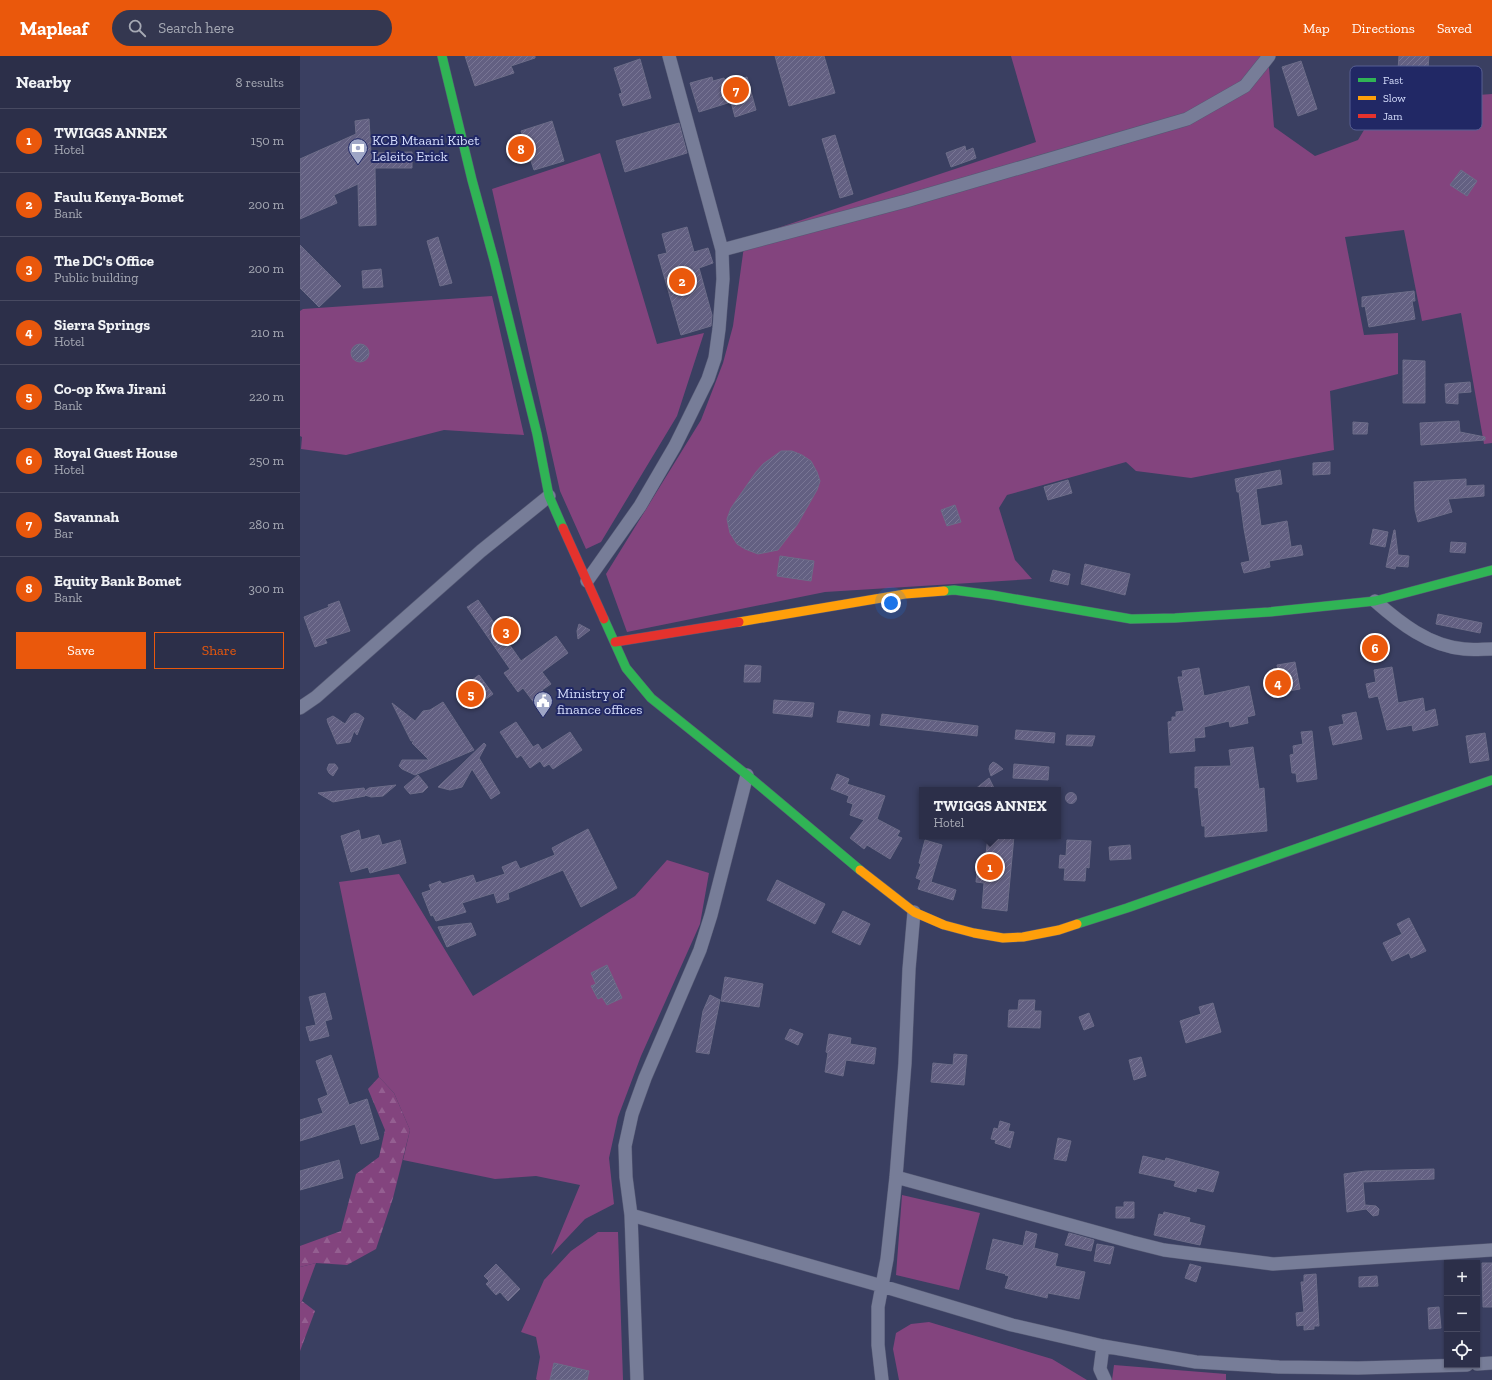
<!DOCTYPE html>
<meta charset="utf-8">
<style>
body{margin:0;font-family:"Zilla Slab",serif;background:#343750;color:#f1f3f6}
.controls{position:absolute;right:12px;bottom:12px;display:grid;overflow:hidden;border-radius:0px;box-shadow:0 1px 3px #0004}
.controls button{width:36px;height:36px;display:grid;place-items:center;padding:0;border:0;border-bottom:1px solid #484a61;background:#2c2f49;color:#f1f3f6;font:20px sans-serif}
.you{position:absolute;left:591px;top:547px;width:14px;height:14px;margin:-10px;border:3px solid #fff;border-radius:50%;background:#1a73e8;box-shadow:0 0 0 6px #1a73e833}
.badge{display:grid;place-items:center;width:26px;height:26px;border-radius:50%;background:#ea580c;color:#fff;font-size:13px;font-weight:700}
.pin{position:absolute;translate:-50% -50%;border:2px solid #fff;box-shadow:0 1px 4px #0006}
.popup{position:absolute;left:619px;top:731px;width:142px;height:52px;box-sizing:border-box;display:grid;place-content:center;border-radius:0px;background:#2c2f49;filter:drop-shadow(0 1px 3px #0005);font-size:13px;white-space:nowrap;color:#a6a9b4}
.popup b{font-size:15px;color:#f1f3f6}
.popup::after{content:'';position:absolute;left:50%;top:100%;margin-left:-8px;border:8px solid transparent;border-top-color:#2c2f49}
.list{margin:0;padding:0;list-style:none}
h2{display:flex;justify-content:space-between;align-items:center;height:52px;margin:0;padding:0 16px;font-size:17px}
h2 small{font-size:13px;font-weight:400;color:#a6a9b4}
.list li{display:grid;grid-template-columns:26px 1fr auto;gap:12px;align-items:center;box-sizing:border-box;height:64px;padding:0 16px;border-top:1px solid #484a61}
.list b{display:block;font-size:15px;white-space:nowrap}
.list p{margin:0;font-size:13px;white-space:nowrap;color:#a6a9b4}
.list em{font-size:13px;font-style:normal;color:#a6a9b4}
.actions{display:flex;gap:8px;padding:12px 16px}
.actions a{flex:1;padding:9px 0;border:1px solid #ea580c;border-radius:0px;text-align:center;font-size:14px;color:#ea580c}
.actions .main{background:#ea580c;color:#fff}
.icon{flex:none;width:22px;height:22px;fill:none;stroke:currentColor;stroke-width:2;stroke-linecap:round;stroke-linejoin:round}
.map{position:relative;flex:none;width:1192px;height:1324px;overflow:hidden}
header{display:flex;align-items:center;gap:24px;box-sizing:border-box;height:56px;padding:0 20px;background:#ea580c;color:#fff}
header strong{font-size:19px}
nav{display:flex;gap:22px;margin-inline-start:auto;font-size:14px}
.search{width:280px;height:36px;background:#343750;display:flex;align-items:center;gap:10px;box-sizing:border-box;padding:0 14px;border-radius:22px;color:#a6a9b4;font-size:15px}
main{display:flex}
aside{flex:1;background:#2c2f49}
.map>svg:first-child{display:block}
.green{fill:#83447e}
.forest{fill:url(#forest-firs)}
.building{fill:url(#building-hatch);stroke:#6c6c88}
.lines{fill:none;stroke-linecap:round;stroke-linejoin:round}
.street-casing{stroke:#555974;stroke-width:14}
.fast-casing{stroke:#555974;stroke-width:10}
.slow-casing{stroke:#555974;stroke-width:10}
.jam-casing{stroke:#555974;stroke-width:10}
.street{stroke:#777d98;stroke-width:13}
.fast{stroke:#30b455;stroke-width:9}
.slow{stroke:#ff9f0a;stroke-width:9}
.jam{stroke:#e5322d;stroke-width:9}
.labels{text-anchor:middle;stroke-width:4;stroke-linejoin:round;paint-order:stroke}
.poi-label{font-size:14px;fill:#d6defd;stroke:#212865;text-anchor:start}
.key{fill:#212865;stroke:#575f93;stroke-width:1}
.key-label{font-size:11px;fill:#d6defd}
</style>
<header>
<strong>Mapleaf</strong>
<div class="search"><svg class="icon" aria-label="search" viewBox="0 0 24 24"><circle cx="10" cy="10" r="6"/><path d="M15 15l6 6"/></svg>Search here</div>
<nav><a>Map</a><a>Directions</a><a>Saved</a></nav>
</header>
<main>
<aside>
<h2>Nearby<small>8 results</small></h2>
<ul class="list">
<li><span class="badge">1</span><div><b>TWIGGS ANNEX</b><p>Hotel</p></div><em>150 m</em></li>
<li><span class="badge">2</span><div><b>Faulu Kenya-Bomet</b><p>Bank</p></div><em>200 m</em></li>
<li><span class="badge">3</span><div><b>The DC's Office</b><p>Public building</p></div><em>200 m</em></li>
<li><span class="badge">4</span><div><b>Sierra Springs</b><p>Hotel</p></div><em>210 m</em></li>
<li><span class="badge">5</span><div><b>Co-op Kwa Jirani</b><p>Bank</p></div><em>220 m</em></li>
<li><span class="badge">6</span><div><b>Royal Guest House</b><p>Hotel</p></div><em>250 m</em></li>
<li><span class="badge">7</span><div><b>Savannah</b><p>Bar</p></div><em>280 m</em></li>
<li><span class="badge">8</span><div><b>Equity Bank Bomet</b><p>Bank</p></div><em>300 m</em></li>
</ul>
<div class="actions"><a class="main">Save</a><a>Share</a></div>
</aside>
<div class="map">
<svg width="1192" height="1324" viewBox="0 0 1192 1324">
<defs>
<pattern id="forest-firs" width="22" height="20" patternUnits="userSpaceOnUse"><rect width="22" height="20" fill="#83447e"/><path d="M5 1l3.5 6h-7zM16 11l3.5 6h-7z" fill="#945f91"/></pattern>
<pattern id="building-hatch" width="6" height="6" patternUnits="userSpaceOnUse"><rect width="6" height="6" fill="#636082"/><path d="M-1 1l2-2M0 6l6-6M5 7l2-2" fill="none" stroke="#797695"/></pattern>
</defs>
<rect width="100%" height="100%" fill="#3a3f61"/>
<path class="green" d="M 711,0 L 968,0 L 974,71 L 1015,100 L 1058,84 L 1081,46 L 1192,38 L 1192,387 L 1184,388 L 1161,257 L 1122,265 L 1104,174 L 1045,181 L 1064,279 L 1098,277 L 1098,318 L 1030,335 L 1034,394 L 891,422 L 836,415 L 826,406 L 707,439 L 699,452 L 715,504 L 732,523 L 525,536 L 327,576 L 306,518 L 401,364 L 423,307 L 433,270 L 445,183 L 736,86 Z
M 300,97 L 357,288 L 404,277 L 377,360 L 301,486 L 286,493 L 260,435 L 192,133 Z
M 192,240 L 224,379 L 144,374 L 46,399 L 1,393 L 2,381 L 0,380 L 0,255 L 3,253 Z
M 367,804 L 409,817 L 400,868 L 341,1000 L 318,1061 L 309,1102 L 314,1148 L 285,1163 L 251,1199 L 280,1129 L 236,1120 L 195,1123 L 103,1104 L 110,1074 L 94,1037 L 79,1021 L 39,826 L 99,818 L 173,940 L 335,840 Z
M 602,1139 L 680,1157 L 659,1234 L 596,1219 Z
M 298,1176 L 318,1176 L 323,1324 L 237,1324 L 236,1323 L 240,1301 L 236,1281 L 221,1276 L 244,1224 L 271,1195 Z
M 16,1207 L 2,1245 L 0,1247 L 0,1211 Z
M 629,1266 L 752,1303 L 787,1324 L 599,1324 L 593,1293 L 596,1277 L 611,1268 Z
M 814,1309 L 926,1318 L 926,1324 L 812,1324 Z"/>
<path class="forest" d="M 79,1021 L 94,1037 L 110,1074 L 93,1142 L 76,1193 L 47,1209 L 16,1207 L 0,1211 L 0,1190 L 41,1175 L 56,1118 L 79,1101 L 85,1074 L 68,1033 Z
M 2,1245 L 15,1255 L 0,1295 L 0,1247 Z"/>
<path class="building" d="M 165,0 L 235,0 L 235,2 L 211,10 L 214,17 L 175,30 Z
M 475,0 L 524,0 L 535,37 L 489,50 Z
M 1099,0 L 1129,0 L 1126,35 L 1110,34 L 1109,41 L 1096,40 Z
M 340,3 L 351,42 L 323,50 L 319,38 L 322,37 L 314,12 Z
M 1001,5 L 1017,53 L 998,60 L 982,11 Z
M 412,21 L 413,25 L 424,22 L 426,27 L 447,21 L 456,54 L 435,61 L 431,46 L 399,56 L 390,27 Z
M 69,63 L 71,97 L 112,96 L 112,112 L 75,112 L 76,169 L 59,170 L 58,128 L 34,139 L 37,147 L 0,163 L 0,103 L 56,78 L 55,65 Z
M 252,65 L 264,105 L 234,114 L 221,75 Z
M 379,67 L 387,97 L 325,116 L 316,85 Z
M 535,79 L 553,138 L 540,142 L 522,83 Z
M 665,90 L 666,95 L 673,92 L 676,102 L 651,111 L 646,97 Z
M 1161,114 L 1177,125 L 1167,140 L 1150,129 Z
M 387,171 L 394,196 L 408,192 L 413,207 L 399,212 L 412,259 L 411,270 L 381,279 L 358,199 L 367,197 L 362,178 Z
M 138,181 L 152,227 L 140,230 L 127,185 Z
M 0,189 L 41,230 L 19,251 L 0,232 Z
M 81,213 L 83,231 L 63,232 L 62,215 Z
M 1114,235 L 1115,245 L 1112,245 L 1115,263 L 1069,271 L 1065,250 L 1062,251 L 1062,241 Z
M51 297a9 9 0 1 1 18 0a9 9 0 1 1-18 0Z
M 1103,304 L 1125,305 L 1125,347 L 1103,347 Z
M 1170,326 L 1171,336 L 1158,337 L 1158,348 L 1146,347 L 1145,328 Z
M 1159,365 L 1160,376 L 1185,381 L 1185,384 L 1121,389 L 1120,367 Z
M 1053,366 L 1068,367 L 1067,378 L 1053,378 Z
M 481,395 L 492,395 L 502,399 L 511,405 L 517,416 L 520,425 L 517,434 L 497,469 L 478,494 L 458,498 L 445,493 L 437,488 L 430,477 L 427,463 L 431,452 L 456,416 L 463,408 Z
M 1030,406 L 1030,418 L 1013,419 L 1013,407 Z
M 980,414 L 982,428 L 956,433 L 961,470 L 987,465 L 991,491 L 1001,489 L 1003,499 L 969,505 L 970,511 L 944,517 L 941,507 L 950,505 L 944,473 L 939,436 L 937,436 L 935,423 Z
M 1166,423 L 1166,430 L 1184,429 L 1184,440 L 1148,443 L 1152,456 L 1118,466 L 1115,454 L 1114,426 Z
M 768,424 L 772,437 L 748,444 L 744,431 Z
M 655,449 L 661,466 L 647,470 L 641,454 Z
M 1073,473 L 1088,476 L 1085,491 L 1070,488 Z
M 1094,474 L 1095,474 L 1098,499 L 1109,500 L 1108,511 L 1096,510 L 1095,513 L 1086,511 Z
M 1151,486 L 1166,487 L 1165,497 L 1150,496 Z
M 480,500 L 514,505 L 511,525 L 477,520 Z
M 785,508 L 830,518 L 825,539 L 781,528 Z
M 753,514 L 770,518 L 768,529 L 750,525 Z
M 178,544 L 221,605 L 256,580 L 268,597 L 242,616 L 251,628 L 242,634 L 250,644 L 238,652 L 223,632 L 218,636 L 204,617 L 210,613 L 167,551 Z
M 39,545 L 50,575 L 25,583 L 27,587 L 15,591 L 4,561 L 29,551 L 28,549 Z
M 1138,558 L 1182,567 L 1180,577 L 1136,568 Z
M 279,568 L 290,574 L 278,583 L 277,575 Z
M 995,606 L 1000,633 L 982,636 L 977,609 Z
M 445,609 L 461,610 L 460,626 L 444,626 Z
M 1092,611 L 1098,647 L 1123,642 L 1125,656 L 1135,653 L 1138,669 L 1113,675 L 1112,669 L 1087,674 L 1078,640 L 1069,642 L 1066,628 L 1076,626 L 1074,614 Z
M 899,612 L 904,640 L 949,630 L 955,659 L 947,661 L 948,667 L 930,671 L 929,665 L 904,671 L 905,681 L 894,682 L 895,695 L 870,697 L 868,666 L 872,665 L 872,661 L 876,661 L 876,656 L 884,655 L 878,621 L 883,621 L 882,615 Z
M 179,619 L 193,638 L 182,646 L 168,627 Z
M 474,644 L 514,647 L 512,661 L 473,657 Z
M 143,646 L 174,694 L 115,719 L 102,713 L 99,710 L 102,704 L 129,704 L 112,687 L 114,685 L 111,685 L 92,647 L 115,665 L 123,655 L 130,654 Z
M 539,655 L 570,659 L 569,670 L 537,666 Z
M 1056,656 L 1062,683 L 1033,689 L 1029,671 L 1044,668 L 1042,659 Z
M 55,657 L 59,658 L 64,662 L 57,679 L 54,675 L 50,686 L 37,688 L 28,667 L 27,663 L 33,660 L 45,668 L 51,659 Z
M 582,658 L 678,670 L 677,680 L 580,669 Z
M 216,666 L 233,691 L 238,688 L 242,694 L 270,676 L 282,694 L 253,713 L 249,708 L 244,711 L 240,705 L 230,712 L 221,699 L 217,702 L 200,676 Z
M 716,674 L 755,677 L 754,687 L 715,683 Z
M 1012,675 L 1017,723 L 997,726 L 996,717 L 992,717 L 990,699 L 994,698 L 993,690 L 1003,688 L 1001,676 Z
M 1185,677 L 1189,704 L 1170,707 L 1166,680 Z
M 767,679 L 795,680 L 792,690 L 766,689 Z
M 184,687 L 186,689 L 179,702 L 200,737 L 191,743 L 172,713 L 162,731 L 150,734 L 138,731 Z
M 953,691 L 959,733 L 964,732 L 967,775 L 905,781 L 905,770 L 902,770 L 898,731 L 895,732 L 895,711 L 931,710 L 929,694 Z
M 693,706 L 697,708 L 703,713 L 691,720 L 689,713 L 690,709 Z
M 29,708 L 35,708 L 38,712 L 33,720 L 29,717 L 27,713 Z
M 714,708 L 749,711 L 748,724 L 713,722 Z
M 537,718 L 549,723 L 547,728 L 585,740 L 577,763 L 600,775 L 597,780 L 602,782 L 590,803 L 567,789 L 564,793 L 550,782 L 564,764 L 550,759 L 553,748 L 547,746 L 549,740 L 531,733 Z
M 118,719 L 128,731 L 123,736 L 110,738 L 104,731 Z
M 689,722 L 695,734 L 674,734 Z
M 96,729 L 83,740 L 71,741 L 65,739 L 65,740 L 33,746 L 18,737 L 64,732 L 65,735 L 69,732 Z
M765.5 742a5.5 5.5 0 1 1 11 0a5.5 5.5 0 1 1-11 0Z
M 288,773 L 317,832 L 281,851 L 263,814 L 208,837 L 209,843 L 197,847 L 194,837 L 162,847 L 166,856 L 136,865 L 133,859 L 131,860 L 122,837 L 131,834 L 129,829 L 140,825 L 142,828 L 173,819 L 176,827 L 205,818 L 202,811 L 216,805 L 220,813 L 255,799 L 252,792 Z
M 59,774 L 61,784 L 79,779 L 82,789 L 100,784 L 106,807 L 70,817 L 68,811 L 51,816 L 41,780 Z
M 688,780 L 714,780 L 707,855 L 682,852 L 684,827 L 676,826 L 677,815 L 684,816 Z
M 625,784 L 642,789 L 631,826 L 656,834 L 653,844 L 618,833 L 621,824 L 616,822 L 621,808 L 619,807 Z
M 767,784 L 791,785 L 789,812 L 786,811 L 785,825 L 764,824 L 765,812 L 759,812 L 760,799 L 766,800 Z
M 830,789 L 831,803 L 810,804 L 809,791 Z
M 477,824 L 525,848 L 515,868 L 467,844 Z
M 543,855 L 570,868 L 560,889 L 532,876 Z
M 1109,862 L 1126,895 L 1111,902 L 1109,897 L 1092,905 L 1083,887 L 1102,878 L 1097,868 Z
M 171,867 L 176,879 L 147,891 L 138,871 Z
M 307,909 L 322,942 L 307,949 L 302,941 L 298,943 L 291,930 L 296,928 L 291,917 Z
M 425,921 L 463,928 L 459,951 L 421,945 Z
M 25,937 L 32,963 L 25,965 L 29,980 L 10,985 L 6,971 L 16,969 L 9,941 Z
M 410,939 L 420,944 L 409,998 L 396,996 L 403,955 Z
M 719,944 L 735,944 L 734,955 L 741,955 L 740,972 L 708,971 L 709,954 L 718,954 Z
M 913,947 L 921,976 L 886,987 L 880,965 L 901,958 L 899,951 Z
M 789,957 L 794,970 L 784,974 L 779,961 Z
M 490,973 L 503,978 L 498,989 L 485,983 Z
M 529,978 L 551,982 L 550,988 L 576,992 L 574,1008 L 546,1004 L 543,1020 L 525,1016 L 528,997 L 526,996 Z
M 654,998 L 667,999 L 664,1029 L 631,1026 L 633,1007 L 653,1009 Z
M 31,999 L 49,1049 L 67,1043 L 79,1083 L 61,1088 L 55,1068 L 0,1085 L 0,1064 L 23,1057 L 18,1043 L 28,1039 L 16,1005 Z
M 841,1001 L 846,1020 L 834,1024 L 829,1004 Z
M 700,1065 L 710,1068 L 708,1075 L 714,1076 L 710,1092 L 695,1087 L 696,1084 L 691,1083 L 694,1072 L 698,1073 Z
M 758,1082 L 771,1085 L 766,1105 L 754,1103 Z
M 843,1100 L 865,1105 L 866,1102 L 919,1116 L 913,1136 L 897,1132 L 896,1136 L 874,1130 L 876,1125 L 839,1117 Z
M 39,1104 L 43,1122 L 0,1134 L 0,1115 Z
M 1134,1113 L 1134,1123 L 1063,1126 L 1065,1149 L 1076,1150 L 1079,1153 L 1078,1159 L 1073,1160 L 1066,1153 L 1047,1156 L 1044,1118 L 1065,1115 Z
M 824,1146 L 834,1146 L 834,1162 L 816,1162 L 816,1151 L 824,1151 Z
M 864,1156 L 890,1162 L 889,1166 L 905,1170 L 900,1189 L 854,1179 L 859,1158 L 863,1159 Z
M 726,1175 L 737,1178 L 734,1192 L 758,1198 L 755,1210 L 785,1216 L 779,1243 L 748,1237 L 747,1242 L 705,1232 L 709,1220 L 705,1219 L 706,1218 L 686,1213 L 693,1183 L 723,1190 Z
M 769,1177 L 794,1184 L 791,1195 L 765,1189 Z
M 797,1188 L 814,1191 L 810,1208 L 794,1205 Z
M 1182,1207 L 1192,1207 L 1192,1251 L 1183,1251 Z
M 196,1208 L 220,1233 L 208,1245 L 200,1236 L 196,1239 L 186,1228 L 189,1225 L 184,1220 Z
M 890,1208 L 901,1211 L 896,1226 L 885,1222 Z
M 1016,1218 L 1019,1270 L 1014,1270 L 1014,1273 L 1004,1274 L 1004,1269 L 997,1270 L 996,1257 L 1004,1256 L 1001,1226 L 1004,1226 L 1004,1219 Z
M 1077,1220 L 1078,1230 L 1059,1231 L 1059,1221 Z
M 1139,1251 L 1141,1272 L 1129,1273 L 1128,1252 Z
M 254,1307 L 289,1315 L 287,1324 L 250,1324 Z"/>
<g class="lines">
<defs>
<path id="street" d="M 422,194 L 606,145 L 887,63 L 945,30 L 969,0
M 287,525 L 340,450 L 375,390 L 408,323 L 415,302 L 419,273 L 423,223 L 422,194 L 369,0
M 1075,545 C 1100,567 1129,590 1164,593 C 1173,594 1183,593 1192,593
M 0,652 L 16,641 L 181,495 L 249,440
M 596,1121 L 832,1186 L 864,1194 L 973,1208 L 1192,1194
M 331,1159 L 582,1230 L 712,1269 L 803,1290 L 896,1306 L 979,1311 L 1058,1312 L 1167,1309
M 803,1290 L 800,1313 L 805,1324
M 1177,1308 L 1192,1307
M 337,1324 L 331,1159 L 326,1121 L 325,1090 L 332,1058 L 345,1022 L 400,894 L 411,859 L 447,719
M 582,1324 L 578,1289 L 578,1251 L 587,1203 L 596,1121 L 605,1007 L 609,913 L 614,856"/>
<path id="fast" d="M 142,0 L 172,124 L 194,204 L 237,378 L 249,440 L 263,472
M 644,535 L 654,534 L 692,539 L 831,563 L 875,562 L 969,556 L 1075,545 L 1192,514
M 304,563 L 326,612 L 351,642 L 447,719 L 560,814
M 777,868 L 827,852 L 1192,724"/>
<path id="slow" d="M 439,566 L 605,538 L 644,535
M 560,814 L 614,856 L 644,869 L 674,877 L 703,882 L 723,881 L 759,874 L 777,868"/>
<path id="jam" d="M 263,472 L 304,563
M 315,586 L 439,566"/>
</defs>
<use href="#street" class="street-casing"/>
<use href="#fast" class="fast-casing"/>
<use href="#slow" class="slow-casing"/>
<use href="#jam" class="jam-casing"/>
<use href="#street" class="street"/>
<use href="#fast" class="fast"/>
<use href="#slow" class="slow"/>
<use href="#jam" class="jam"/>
</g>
<defs>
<symbol id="bank-pin" viewBox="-11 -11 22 30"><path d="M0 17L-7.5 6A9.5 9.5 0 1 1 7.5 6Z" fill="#9fa6c6" stroke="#212865"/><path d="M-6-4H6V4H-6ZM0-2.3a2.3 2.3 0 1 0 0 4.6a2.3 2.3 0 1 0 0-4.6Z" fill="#fff"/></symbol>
<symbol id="civic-pin" viewBox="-11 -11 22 30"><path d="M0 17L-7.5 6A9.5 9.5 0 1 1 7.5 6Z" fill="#9fa6c6" stroke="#212865"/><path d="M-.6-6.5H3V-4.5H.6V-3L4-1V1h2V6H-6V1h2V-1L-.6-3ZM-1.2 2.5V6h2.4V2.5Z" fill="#fff"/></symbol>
</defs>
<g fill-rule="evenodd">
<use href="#bank-pin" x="47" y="81" width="22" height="30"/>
<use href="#civic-pin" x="232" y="634" width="22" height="30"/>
</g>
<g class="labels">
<g class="poi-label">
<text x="72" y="89">KCB Mtaani Kibet<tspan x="72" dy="16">Leleito Erick</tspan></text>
<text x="257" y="642">Ministry of<tspan x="257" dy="16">finance offices</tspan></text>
</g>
</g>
<rect x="1050" y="10" width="132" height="64" rx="6" class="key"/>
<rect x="1058" y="22" width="18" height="4" fill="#30b455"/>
<rect x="1058" y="40" width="18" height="4" fill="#ff9f0a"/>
<rect x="1058" y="58" width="18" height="4" fill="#e5322d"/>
<g class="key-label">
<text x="1083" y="28">Fast</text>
<text x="1083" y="46">Slow</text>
<text x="1083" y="64">Jam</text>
</g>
</svg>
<div class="controls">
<button>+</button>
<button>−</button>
<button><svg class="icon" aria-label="locate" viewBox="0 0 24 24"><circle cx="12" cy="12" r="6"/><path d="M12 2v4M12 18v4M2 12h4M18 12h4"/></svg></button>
</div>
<div class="you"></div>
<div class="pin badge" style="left:690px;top:811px">1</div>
<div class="popup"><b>TWIGGS ANNEX</b>Hotel</div>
<div class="pin badge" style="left:382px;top:225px">2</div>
<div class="pin badge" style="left:206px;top:575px">3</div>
<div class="pin badge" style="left:978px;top:627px">4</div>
<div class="pin badge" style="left:171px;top:638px">5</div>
<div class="pin badge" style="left:1075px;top:592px">6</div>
<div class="pin badge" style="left:436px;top:34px">7</div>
<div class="pin badge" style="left:221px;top:93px">8</div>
</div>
</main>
